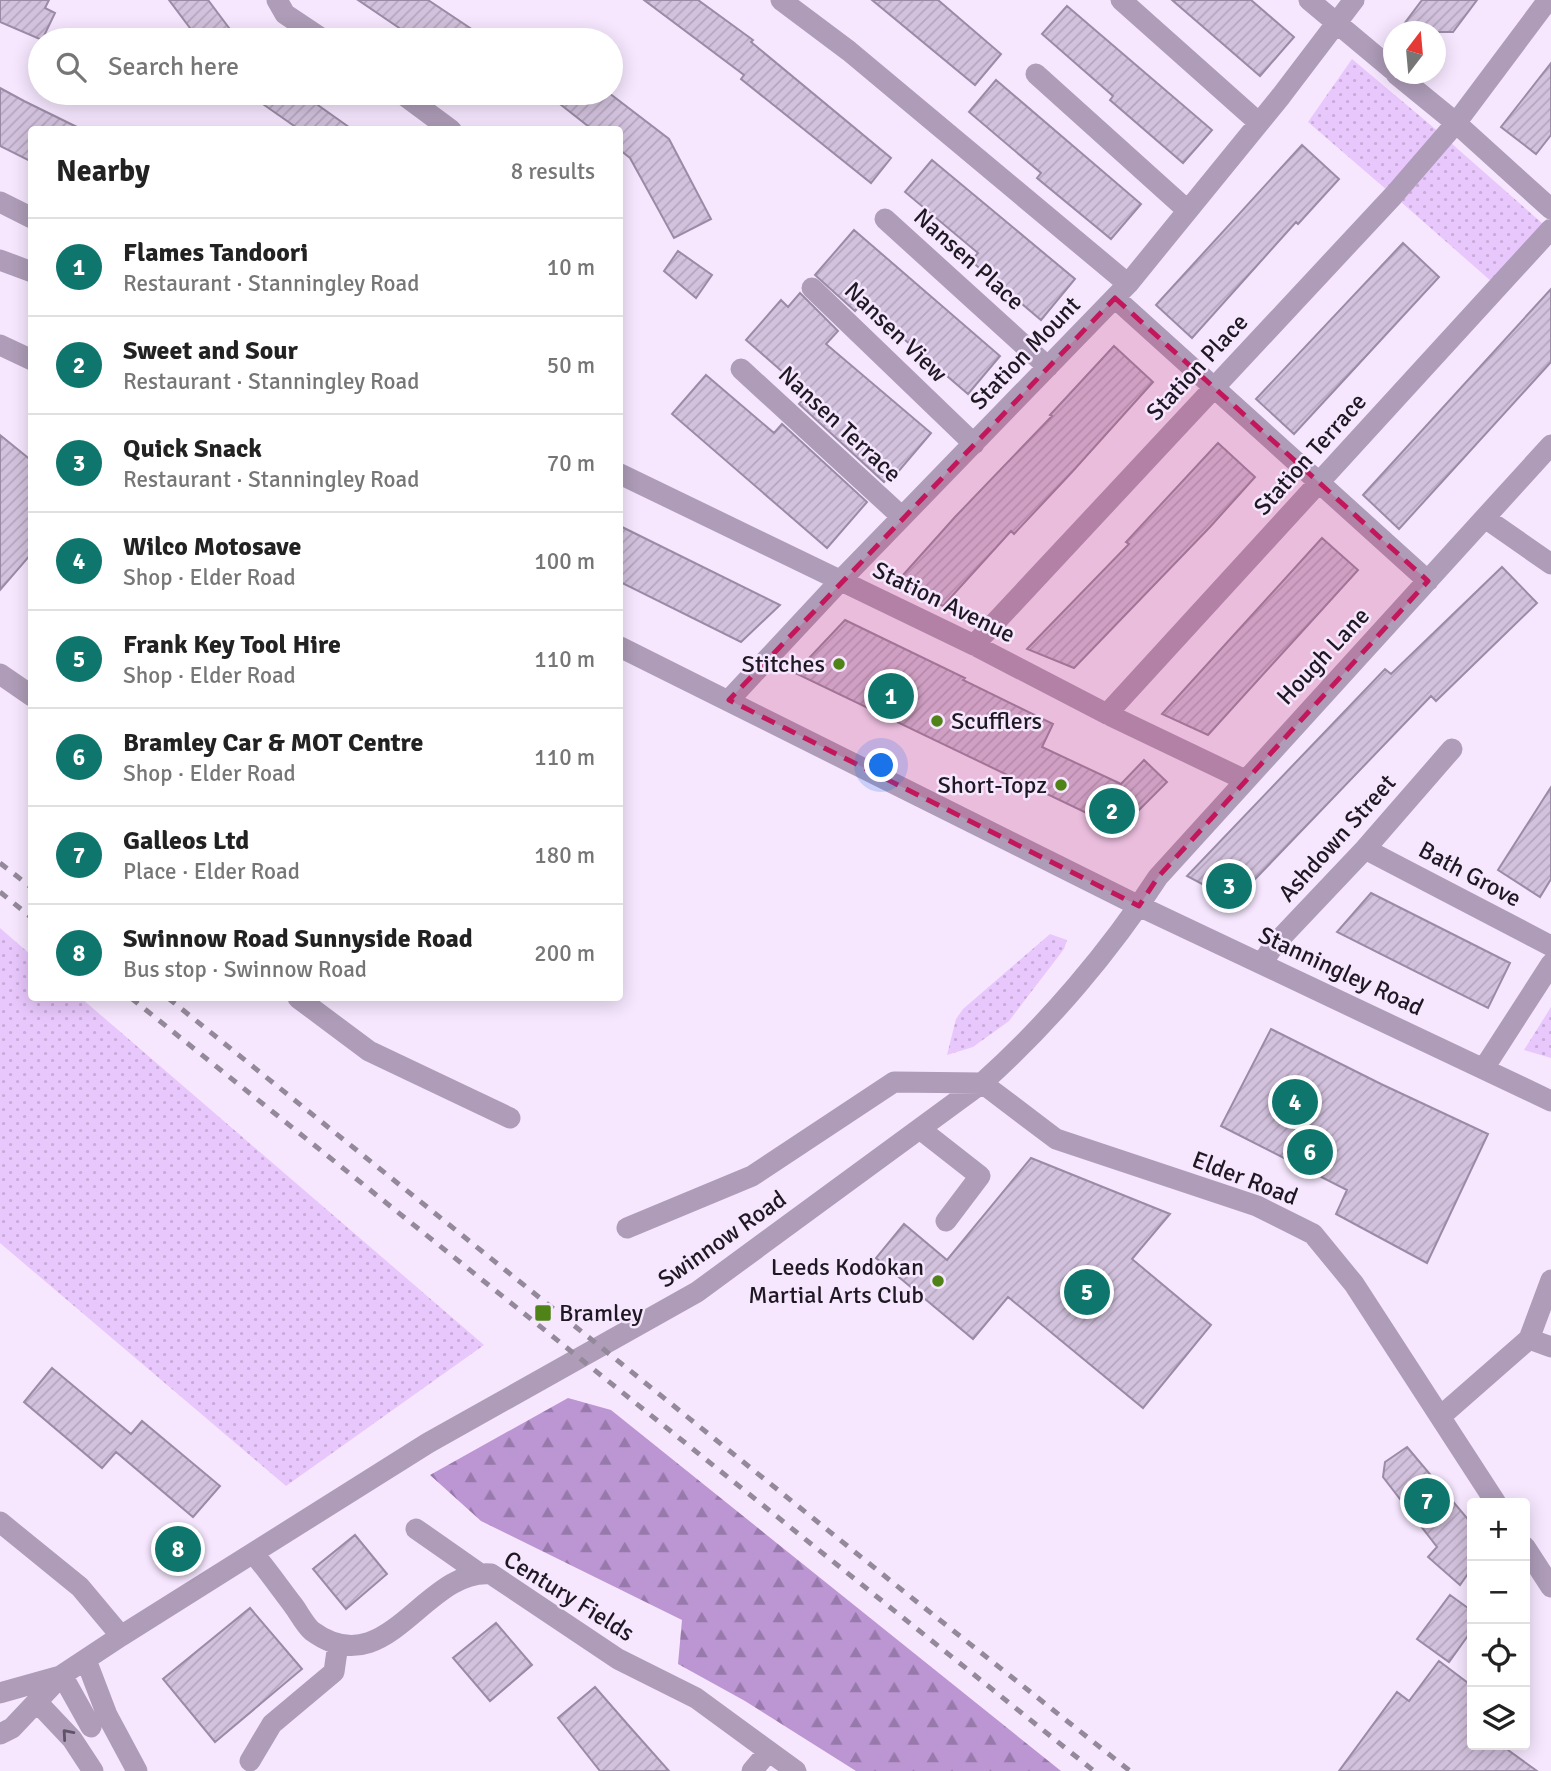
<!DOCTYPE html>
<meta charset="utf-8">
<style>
body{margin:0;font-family:Signika,sans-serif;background:#f2f2f2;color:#222}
.controls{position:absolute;right:21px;bottom:21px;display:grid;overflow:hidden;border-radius:7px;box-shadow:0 4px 18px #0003}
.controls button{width:63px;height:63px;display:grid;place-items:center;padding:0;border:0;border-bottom:2px solid #e0e0e0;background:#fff;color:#222;font:35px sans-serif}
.compass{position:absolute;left:1383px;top:21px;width:63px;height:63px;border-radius:50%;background:#fff;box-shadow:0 4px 18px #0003;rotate:16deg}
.you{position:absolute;left:882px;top:766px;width:24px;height:24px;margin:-18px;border:5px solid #fff;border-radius:50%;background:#1a73e8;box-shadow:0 0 0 10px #1a73e833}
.badge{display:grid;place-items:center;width:46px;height:46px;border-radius:50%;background:#0f766e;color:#fff;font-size:23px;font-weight:700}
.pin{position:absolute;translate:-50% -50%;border:4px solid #fff;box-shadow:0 2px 7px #0006}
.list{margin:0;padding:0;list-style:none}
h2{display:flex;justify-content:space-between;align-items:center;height:91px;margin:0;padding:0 28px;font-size:30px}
h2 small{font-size:23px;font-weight:400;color:#767676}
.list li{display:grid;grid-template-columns:46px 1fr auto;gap:21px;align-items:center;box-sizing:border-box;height:98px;padding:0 28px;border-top:2px solid #e0e0e0}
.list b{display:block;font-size:26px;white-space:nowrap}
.list p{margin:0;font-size:23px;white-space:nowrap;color:#767676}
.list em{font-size:23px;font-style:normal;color:#767676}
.icon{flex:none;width:38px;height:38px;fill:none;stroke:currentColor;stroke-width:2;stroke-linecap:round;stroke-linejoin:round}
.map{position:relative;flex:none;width:1551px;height:1771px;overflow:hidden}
.search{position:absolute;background:#fff;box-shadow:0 4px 18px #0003;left:28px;top:28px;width:595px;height:77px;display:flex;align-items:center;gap:18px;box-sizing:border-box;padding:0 24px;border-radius:38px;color:#767676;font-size:26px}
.panel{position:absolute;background:#fff;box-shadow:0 4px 18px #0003;left:28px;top:126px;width:595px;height:875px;border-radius:7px}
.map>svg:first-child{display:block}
.grass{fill:url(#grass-dots)}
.forest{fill:url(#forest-firs)}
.building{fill:url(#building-hatch);stroke:#9b8ba6;stroke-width:2}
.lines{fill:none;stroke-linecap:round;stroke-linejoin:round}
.minor{stroke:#ae9cb8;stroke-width:21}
.rail{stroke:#94899a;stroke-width:5;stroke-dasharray:9 9;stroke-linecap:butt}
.oneway{stroke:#5f5366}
.marked{fill:#c2185b;fill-opacity:0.2;stroke:#c2185b;stroke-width:5;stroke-dasharray:14 9;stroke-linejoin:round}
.poi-dot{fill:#4f8318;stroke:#f6e7fe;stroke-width:2.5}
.labels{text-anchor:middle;stroke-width:5;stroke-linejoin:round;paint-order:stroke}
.street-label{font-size:24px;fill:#1e1822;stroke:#f6e7fe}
.poi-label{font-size:24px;fill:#1e1822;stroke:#f6e7fe;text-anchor:end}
</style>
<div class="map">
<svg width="1551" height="1771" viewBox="0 0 1551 1771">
<defs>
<pattern id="grass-dots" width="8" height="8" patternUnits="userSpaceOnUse" patternTransform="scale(1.75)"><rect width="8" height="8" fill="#e8c7fc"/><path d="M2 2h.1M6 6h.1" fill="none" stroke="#c7aad8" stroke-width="1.8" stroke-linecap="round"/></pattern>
<pattern id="forest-firs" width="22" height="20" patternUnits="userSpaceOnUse" patternTransform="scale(1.75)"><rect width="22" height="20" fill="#bc95d3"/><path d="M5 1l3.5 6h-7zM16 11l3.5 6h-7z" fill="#9879ab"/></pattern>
<pattern id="building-hatch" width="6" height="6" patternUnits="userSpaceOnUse" patternTransform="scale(1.75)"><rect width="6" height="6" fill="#d3c2de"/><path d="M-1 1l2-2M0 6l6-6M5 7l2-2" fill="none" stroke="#b5a6be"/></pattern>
</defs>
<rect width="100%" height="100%" fill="#f6e7fe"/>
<path class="grass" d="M 1352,59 L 1440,133 L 1388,191 L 1308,122 Z
M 1451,143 L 1543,224 L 1492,282 L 1401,202 Z
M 0,928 L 31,955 L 32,998 L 81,998 L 484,1345 L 286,1486 L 0,1243 Z
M 1050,934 L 1067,940 L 1064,949 L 1009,1021 L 973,1047 L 947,1055 L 956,1019 L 963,1009 Z
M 1551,1007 L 1551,1058 L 1524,1050 Z"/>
<path class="forest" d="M 568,1398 L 611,1410 L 1061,1771 L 856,1771 L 745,1701 L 678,1664 L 682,1620 L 481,1521 L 430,1475 Z"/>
<path class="building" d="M 0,0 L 49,0 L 45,8 L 55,13 L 42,40 L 0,22 Z
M 169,0 L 208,0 L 238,40 L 199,40 Z
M 358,0 L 428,0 L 488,40 L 417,40 Z
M 644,0 L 698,0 L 753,40 L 751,42 L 891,158 L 871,183 L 741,79 L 744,75 Z
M 872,0 L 938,0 L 1001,54 L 975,85 Z
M 1172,0 L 1251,0 L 1294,37 L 1260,76 Z
M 1422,0 L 1477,0 L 1453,32 L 1398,32 Z
M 1067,6 L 1212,130 L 1183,163 L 1110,100 L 1113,96 L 1042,34 Z
M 1551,63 L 1551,135 L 1536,154 L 1501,127 Z
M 996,80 L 1141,204 L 1111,239 L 1037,178 L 1041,173 L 969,112 Z
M 0,88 L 24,101 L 83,130 L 32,130 L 32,162 L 0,146 Z
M 247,93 L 322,93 L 315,103 L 353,130 L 300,130 Z
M 546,93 L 609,93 L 669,139 L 711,219 L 674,238 L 630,158 L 620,150 L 620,130 L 593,130 Z
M 1302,145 L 1339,179 L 1298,224 L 1296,222 L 1192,338 L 1156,305 Z
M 932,160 L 1075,279 L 1041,320 L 971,261 L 978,253 L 905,192 Z
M 854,230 L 1000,356 L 968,394 L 862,303 L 855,311 L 815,275 Z
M 1403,243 L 1439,277 L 1294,434 L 1256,399 Z
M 678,251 L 712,275 L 696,298 L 664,271 Z
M 1551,289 L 1551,362 L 1399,529 L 1363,495 Z
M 800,293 L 838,331 L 826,344 L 931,433 L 898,472 L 895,470 L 884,482 L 799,404 L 808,394 L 746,340 L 781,300 L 788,307 Z
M 1114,346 L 1153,382 L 1072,472 L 1014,534 L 1011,531 L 943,606 L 895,584 L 955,517 L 1052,416 L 1050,415 Z
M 706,375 L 774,433 L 782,424 L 867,502 L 827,548 L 672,414 Z
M 0,435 L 32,461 L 32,553 L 0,590 Z
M 1218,443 L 1255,477 L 1210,527 L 1074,668 L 1027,649 L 1129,544 L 1126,542 Z
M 620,526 L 780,605 L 741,642 L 620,582 Z
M 1322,538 L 1358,570 L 1208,735 L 1162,714 Z
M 1502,567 L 1537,603 L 1436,701 L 1431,696 L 1234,901 L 1187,876 L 1385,669 L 1391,674 Z
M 845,620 L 965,678 L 963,680 L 1053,724 L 1042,747 L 1121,784 L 1144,760 L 1167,782 L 1120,829 L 795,673 Z
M 1551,787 L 1551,879 L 1540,897 L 1498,870 Z
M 1371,893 L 1510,963 L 1488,1008 L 1337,932 Z
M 1271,1029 L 1381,1084 L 1488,1134 L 1427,1263 L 1336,1214 L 1347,1190 L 1221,1126 Z
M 1031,1158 L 1170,1214 L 1132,1259 L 1211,1325 L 1143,1408 L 1008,1297 L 973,1339 L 876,1258 L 904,1224 L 947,1260 Z
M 52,1368 L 131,1434 L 142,1421 L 220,1486 L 193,1517 L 116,1452 L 102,1468 L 24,1402 Z
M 1407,1447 L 1472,1524 L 1472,1568 L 1460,1585 L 1428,1557 L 1437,1547 L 1383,1477 L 1385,1462 Z
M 355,1535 L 387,1574 L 346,1609 L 313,1569 Z
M 1450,1595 L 1472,1611 L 1472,1630 L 1449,1662 L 1417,1639 Z
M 250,1608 L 302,1669 L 215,1742 L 163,1679 Z
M 496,1623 L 532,1665 L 490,1701 L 453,1658 Z
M 1439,1661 L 1472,1686 L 1472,1745 L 1501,1745 L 1537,1771 L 1339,1771 L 1397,1692 L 1409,1701 Z
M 595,1687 L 629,1726 L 669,1771 L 600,1771 L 558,1718 Z"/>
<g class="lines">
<path class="minor" d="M 277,0 L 285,14 L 324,40
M 781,0 L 849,51 L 1128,284
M 1121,0 L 1258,122
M 1309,0 L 1394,71
M 1036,74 L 1187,210
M 1396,74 L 1456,123 L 1551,209
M 401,93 L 451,130
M 0,202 L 32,218
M 885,219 L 1048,367
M 0,260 L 32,272
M 812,288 L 974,444
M 1115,298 L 1428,581
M 0,345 L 32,360
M 741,369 L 902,517
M 620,474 L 974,645 L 1107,714 L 1245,780
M 1485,518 L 1551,564
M 974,645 L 1393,196 L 1456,123 L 1548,0
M 620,647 L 1139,906 L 1551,1101
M 0,674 L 32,696
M 729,700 L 840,581 L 1128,284 L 1281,96 L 1354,0
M 1107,714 L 1551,229
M 1365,849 L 1551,946
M 1262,963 L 1275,944 L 1365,849 L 1452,749
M 298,998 L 369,1051 L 510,1118
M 1484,1068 L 1551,964
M 982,1083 L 1056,1139 L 1257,1206 L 1313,1234 L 1354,1284 L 1496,1503
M 920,1129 L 980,1176 L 946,1221
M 627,1228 L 752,1176 L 894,1082 L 982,1083
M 1529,1339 L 1551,1347
M 1441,1416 L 1529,1339 L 1551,1280
M 0,1522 L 80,1587 L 121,1636
M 416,1529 L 479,1573
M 1525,1547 L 1551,1587
M 254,1554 C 268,1571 280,1588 293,1605 C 299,1613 305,1625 312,1631 C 387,1686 424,1568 491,1574 L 618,1659 L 696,1698 L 796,1771
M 86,1660 L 107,1715 L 137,1771
M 62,1675 L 91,1727
M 0,1693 L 60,1676
M 37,1702 L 72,1739 L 93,1771
M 0,1734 L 12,1728 L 62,1675 L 121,1636 L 428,1443 L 697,1292 L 982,1083 C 1048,1024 1110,951 1158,877 L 1551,445
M 250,1761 L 272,1724 L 334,1672 L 338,1644
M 752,1771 L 768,1752"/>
<path class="rail" d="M 0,863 L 32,888
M 0,892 L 32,918
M 131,998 L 1094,1771
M 168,998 L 902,1590 L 1130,1771"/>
</g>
<defs><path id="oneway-chevron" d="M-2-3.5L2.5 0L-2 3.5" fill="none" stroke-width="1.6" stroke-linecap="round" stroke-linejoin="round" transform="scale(1.75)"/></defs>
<use class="oneway" href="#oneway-chevron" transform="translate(67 1734) rotate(-131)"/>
<path class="marked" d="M 1115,298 L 1428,581 L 1158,877 L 1139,906 L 729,700 Z"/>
<g class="poi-dot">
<circle cx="839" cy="664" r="7"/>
<circle cx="937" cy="721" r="7"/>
<circle cx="1061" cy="785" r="7"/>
<circle cx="938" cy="1281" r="7"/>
<rect x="534" y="1304" width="18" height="18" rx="3.5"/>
</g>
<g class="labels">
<g class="street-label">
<text transform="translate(969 259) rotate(42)" y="8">Nansen Place</text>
<text transform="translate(896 332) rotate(44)" y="8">Nansen View</text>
<text transform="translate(1025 353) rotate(-46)" y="8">Station Mount</text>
<text transform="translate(1197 367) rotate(-47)" y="8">Station Place</text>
<text transform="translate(840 424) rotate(43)" y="8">Nansen Terrace</text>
<text transform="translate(1310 454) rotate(-48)" y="8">Station Terrace</text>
<text transform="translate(944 602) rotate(26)" y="8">Station Avenue</text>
<text transform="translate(1323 656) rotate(-47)" y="8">Hough Lane</text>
<text transform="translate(1337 838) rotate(-48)" y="8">Ashdown Street</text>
<text transform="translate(1470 874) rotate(28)" y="8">Bath Grove</text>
<text transform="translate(1341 971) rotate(25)" y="8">Stanningley Road</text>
<text transform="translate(1245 1178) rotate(21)" y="8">Elder Road</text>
<text transform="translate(722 1239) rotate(-35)" y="8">Swinnow Road</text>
<text transform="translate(569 1596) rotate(32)" y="8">Century Fields</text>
</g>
<g class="poi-label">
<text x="825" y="672">Stitches</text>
<text x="951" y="729" text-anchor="start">Scufflers</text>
<text x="1047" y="793">Short-Topz</text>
<text x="924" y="1275">Leeds Kodokan<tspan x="924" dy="28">Martial Arts Club</tspan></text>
<text x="559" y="1321" text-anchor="start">Bramley</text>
</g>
</g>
</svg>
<div class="controls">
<button>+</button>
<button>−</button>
<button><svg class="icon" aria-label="locate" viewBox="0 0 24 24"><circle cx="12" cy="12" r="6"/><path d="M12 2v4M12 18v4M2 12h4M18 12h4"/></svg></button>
<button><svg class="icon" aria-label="layers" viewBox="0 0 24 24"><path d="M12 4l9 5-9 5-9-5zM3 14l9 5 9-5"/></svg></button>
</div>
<svg class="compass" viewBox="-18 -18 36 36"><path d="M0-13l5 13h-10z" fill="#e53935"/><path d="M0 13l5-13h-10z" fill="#767676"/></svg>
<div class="you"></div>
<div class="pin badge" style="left:891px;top:696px">1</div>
<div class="pin badge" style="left:1112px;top:811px">2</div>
<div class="pin badge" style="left:1229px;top:886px">3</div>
<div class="pin badge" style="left:1295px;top:1102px">4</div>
<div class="pin badge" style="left:1087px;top:1292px">5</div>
<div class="pin badge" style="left:1310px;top:1152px">6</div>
<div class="pin badge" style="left:1427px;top:1501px">7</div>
<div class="pin badge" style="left:178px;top:1549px">8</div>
<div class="search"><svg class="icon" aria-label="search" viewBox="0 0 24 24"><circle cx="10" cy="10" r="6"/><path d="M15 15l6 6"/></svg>Search here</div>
<section class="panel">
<h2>Nearby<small>8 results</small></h2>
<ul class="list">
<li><span class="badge">1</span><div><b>Flames Tandoori</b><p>Restaurant · Stanningley Road</p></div><em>10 m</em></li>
<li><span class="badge">2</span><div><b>Sweet and Sour</b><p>Restaurant · Stanningley Road</p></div><em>50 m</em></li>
<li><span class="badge">3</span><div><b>Quick Snack</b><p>Restaurant · Stanningley Road</p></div><em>70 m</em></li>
<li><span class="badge">4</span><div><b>Wilco Motosave</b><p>Shop · Elder Road</p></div><em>100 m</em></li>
<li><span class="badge">5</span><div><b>Frank Key Tool Hire</b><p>Shop · Elder Road</p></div><em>110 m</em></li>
<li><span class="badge">6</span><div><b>Bramley Car &amp; MOT Centre</b><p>Shop · Elder Road</p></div><em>110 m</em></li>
<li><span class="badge">7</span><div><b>Galleos Ltd</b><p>Place · Elder Road</p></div><em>180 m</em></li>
<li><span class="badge">8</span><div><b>Swinnow Road Sunnyside Road</b><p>Bus stop · Swinnow Road</p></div><em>200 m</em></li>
</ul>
</section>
</div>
